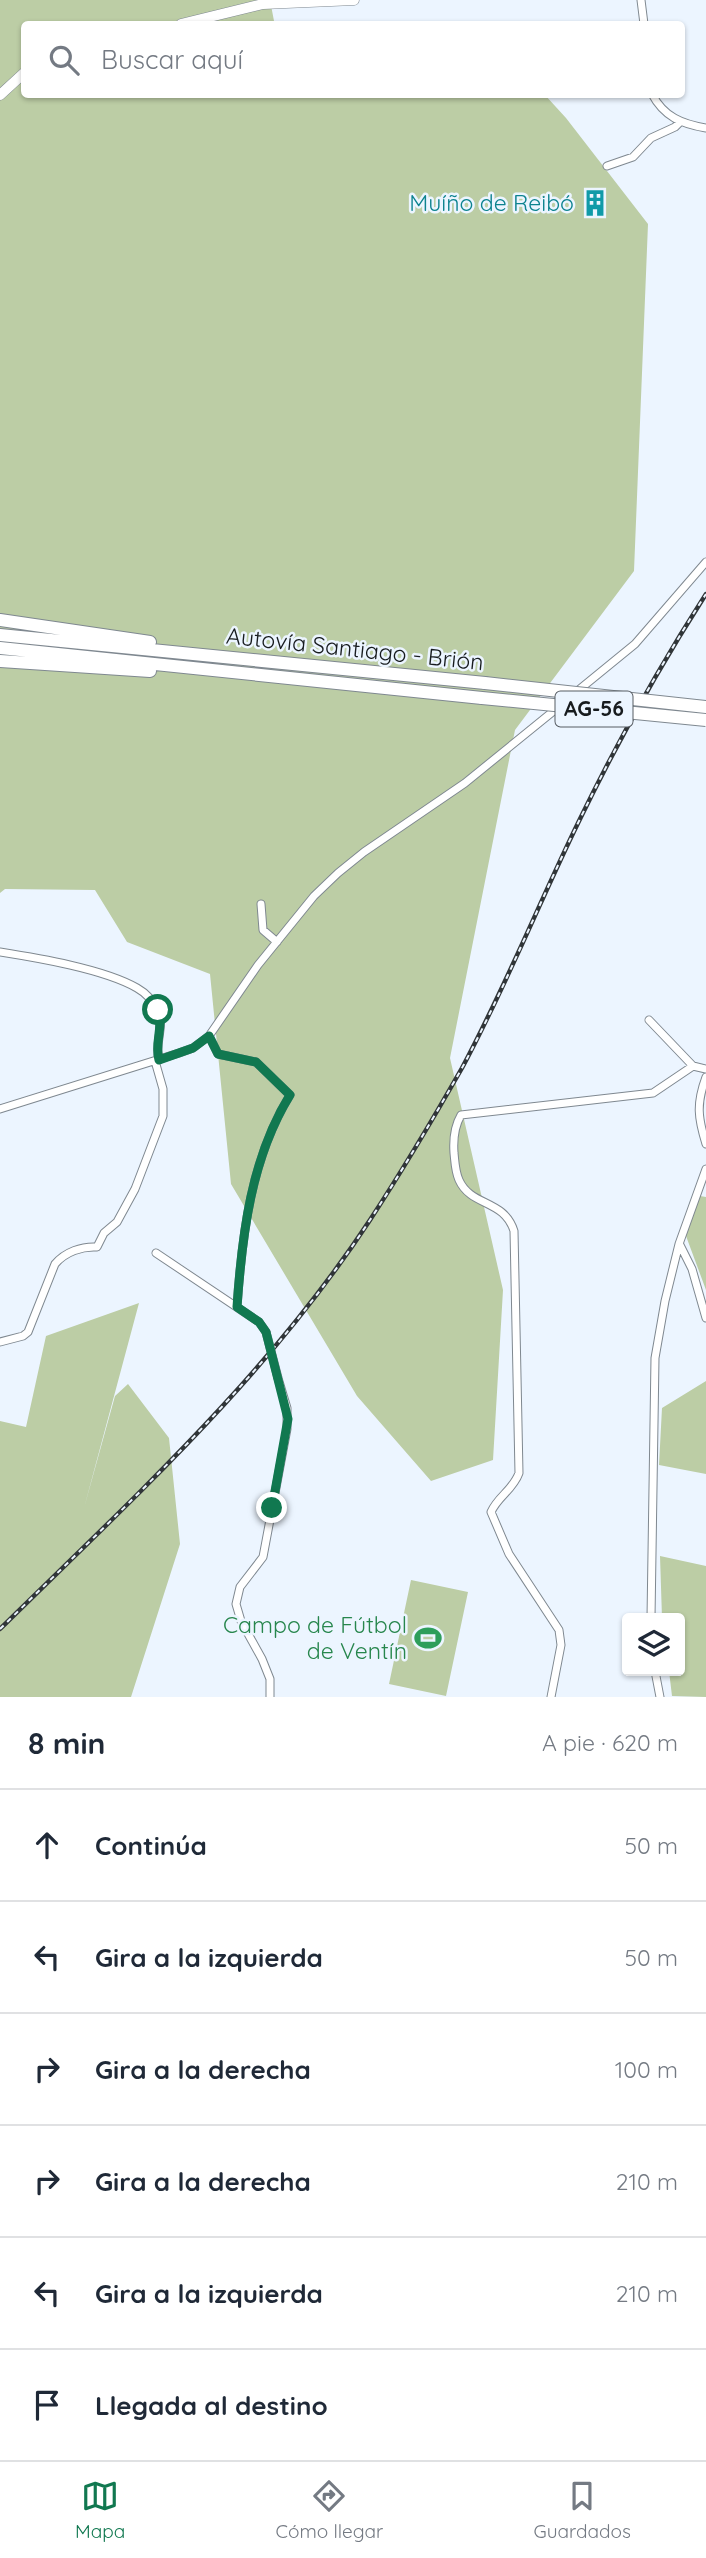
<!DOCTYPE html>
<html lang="es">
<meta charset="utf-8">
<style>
body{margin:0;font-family:Quicksand,sans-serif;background:#f6f6f7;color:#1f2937}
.controls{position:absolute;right:21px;bottom:21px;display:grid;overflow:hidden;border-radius:7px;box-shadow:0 2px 5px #0004}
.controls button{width:63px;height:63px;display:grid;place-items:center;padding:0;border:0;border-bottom:2px solid #e0e1e3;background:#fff;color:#1f2937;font:35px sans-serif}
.stop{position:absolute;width:21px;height:21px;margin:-16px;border:5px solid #117850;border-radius:50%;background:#fff}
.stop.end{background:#117850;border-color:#fff;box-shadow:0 2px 7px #0008}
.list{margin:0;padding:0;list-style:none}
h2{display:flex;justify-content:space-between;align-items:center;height:91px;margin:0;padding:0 28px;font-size:30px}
h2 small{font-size:23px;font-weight:400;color:#747a83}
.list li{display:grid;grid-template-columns:46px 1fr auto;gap:21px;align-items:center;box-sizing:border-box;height:112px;padding:0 28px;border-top:2px solid #e0e1e3}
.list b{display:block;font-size:26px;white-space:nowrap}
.list em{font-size:23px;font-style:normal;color:#747a83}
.icon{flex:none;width:38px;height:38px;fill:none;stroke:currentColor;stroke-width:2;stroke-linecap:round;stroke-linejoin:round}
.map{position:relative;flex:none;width:706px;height:1697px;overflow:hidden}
.search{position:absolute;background:#fff;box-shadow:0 2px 5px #0004;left:21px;right:21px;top:21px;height:77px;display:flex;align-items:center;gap:18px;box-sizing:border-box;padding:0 24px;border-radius:7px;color:#747a83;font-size:26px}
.sheet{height:763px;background:#fff}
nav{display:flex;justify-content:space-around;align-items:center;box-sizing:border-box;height:98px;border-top:2px solid #e0e1e3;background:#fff;font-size:19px;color:#747a83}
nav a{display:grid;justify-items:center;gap:4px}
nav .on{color:#117850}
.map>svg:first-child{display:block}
.green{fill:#bccda5}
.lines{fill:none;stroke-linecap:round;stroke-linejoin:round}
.street-casing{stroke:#7f8890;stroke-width:9}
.secondary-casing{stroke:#7f8890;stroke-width:11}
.highway-casing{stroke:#7f8890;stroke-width:14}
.street{stroke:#fff;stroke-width:7}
.secondary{stroke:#fff;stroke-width:10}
.highway{stroke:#fff;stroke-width:12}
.rail-casing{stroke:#303538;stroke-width:4.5}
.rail{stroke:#ecf5ff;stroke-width:2;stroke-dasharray:5;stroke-linecap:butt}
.street-bridge-casing{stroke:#7f8890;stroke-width:9;stroke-linecap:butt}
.highway-bridge-casing{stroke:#7f8890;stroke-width:14;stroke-linecap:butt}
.street-bridge{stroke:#fff;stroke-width:7}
.highway-bridge{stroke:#fff;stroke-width:12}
.route{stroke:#117850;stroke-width:9}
.labels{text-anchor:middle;stroke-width:5;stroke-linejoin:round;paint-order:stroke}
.shield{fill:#ecf5ff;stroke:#575c62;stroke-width:2}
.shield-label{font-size:21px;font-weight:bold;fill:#171b1e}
.culture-label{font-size:23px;fill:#0d838f;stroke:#ecf5ff;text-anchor:end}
.street-label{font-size:23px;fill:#171b1e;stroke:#ecf5ff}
.leisure-label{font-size:23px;fill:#27864d;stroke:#ecf5ff;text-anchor:end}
</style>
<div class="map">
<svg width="706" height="1697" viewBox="0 0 706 1697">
<rect width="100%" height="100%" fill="#ecf5ff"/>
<path class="green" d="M 0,0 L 270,0 L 274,21 L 283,24 L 24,24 L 24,94 L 545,95 L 566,118 L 648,224 L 634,571 L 515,730 L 450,1058 L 503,1290 L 493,1460 L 431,1481 L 357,1396 L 231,1184 L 210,974 L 127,942 L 95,890 L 5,889 L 0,893 Z
M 700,1196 L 706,1197 L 706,1290 L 686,1236 Z
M 139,1303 L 84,1508 L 115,1396 L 128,1384 L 169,1438 L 180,1544 L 131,1697 L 0,1697 L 0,1421 L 26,1427 L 46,1336 Z
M 706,1381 L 706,1474 L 659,1465 L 662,1408 Z
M 660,1556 L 706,1566 L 706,1697 L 672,1696 L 669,1671 L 680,1671 L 680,1618 L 662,1618 Z
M 411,1580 L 468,1592 L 446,1696 L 389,1684 Z"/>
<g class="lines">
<defs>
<path id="street" d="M 641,0 L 644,24
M 652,94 C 664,117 682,124 706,128
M 607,166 L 633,157 L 651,138 L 675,127 L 679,123
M 575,693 L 635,644 L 706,562
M 261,904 L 263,930 L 277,942
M 0,952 C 38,958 104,969 137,988 C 146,993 154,1002 158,1012 C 165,1027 154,1044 159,1060
M 649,1020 L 693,1066
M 209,1036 L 218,1054 L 256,1062 L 290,1095 C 251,1158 242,1235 237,1307
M 706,1077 C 696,1104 698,1118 706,1144
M 0,1109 L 179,1053 L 193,1048 L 209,1036 L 258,965 L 314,896 L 338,873 L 364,852 L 465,783 L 561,705
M 680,1245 L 692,1269 L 706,1318
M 156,1253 L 259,1322 L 266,1332
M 0,1342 L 23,1336 L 28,1332 L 55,1264 C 65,1252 82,1246 97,1247 L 104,1233 L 117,1222 L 135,1189 L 163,1116 L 163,1089 L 155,1061
M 651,1618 L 655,1358 L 665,1301 L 679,1244 L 706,1169
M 655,1671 L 660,1697
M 270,1697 L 270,1679 L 262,1659 L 241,1621 L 236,1604 L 240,1587 L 263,1557 L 287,1429 L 287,1408 L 278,1378
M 551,1697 L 561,1645 L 559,1630 L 509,1554 L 491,1512 C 498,1496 513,1490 519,1473 L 514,1231 C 504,1199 471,1207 459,1180 C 455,1171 455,1162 454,1153 C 453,1139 454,1127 461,1115 L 653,1093 L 693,1066 L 706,1069"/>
<path id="secondary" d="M 181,24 L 263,4 L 354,0
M 0,95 L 24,73"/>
<path id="highway" d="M 0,620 L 150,642
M 0,635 L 485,683
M 0,648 L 482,698
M 0,661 L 150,671"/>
</defs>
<use href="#street" class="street-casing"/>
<use href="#secondary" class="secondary-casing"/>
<use href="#highway" class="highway-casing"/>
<use href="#street" class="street"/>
<use href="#secondary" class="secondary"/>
<use href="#highway" class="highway"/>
<defs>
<path id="rail" d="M 0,1629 C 133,1498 266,1378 370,1220 C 402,1171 433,1119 462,1068 C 505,988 539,903 579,821 C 617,743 659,667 706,594"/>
</defs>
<use href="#rail" class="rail-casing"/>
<use href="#rail" class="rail"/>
<defs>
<path id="street-bridge" d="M 266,1332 L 278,1378"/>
<path id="highway-bridge" d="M 485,683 L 706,707
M 482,698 L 706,720"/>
</defs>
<use href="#street-bridge" class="street-bridge-casing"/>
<use href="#highway-bridge" class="highway-bridge-casing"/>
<use href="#street-bridge" class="street-bridge"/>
<use href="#highway-bridge" class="highway-bridge"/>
</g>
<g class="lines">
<path class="route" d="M 158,1010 C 164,1027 154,1043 159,1060 L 193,1048 L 209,1036 L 218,1054 L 256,1062 L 290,1095 C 251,1158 242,1235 237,1307 L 259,1322 L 266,1332 L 288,1419 L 272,1508"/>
</g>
<defs>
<symbol id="building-bare" viewBox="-9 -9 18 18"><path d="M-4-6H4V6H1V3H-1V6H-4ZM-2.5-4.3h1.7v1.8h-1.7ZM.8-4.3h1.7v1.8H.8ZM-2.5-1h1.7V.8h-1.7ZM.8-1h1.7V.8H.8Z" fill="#0f9aa8" stroke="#ecf5ff" stroke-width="2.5" paint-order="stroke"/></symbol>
<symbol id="stadium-bare" viewBox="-9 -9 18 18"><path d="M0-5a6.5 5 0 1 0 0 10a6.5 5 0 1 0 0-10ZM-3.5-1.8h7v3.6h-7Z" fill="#2e9e5b" stroke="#ecf5ff" stroke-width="2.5" paint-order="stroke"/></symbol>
</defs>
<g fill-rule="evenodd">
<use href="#building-bare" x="576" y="184" width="38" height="38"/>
<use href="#stadium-bare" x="409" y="1619" width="38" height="38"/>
</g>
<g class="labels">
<rect class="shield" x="555.5" y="691.5" width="77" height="35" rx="5"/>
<g class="shield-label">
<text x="594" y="716">AG-56</text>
</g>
<g class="culture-label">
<text x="574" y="211">Muíño de Reibó</text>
</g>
<g class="street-label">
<text transform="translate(355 649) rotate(6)" y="8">Autovía Santiago - Brión</text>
</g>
<g class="leisure-label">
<text x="407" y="1633">Campo de Fútbol<tspan x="407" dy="26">de Ventín</tspan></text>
</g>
</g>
</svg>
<div class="controls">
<button><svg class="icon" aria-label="layers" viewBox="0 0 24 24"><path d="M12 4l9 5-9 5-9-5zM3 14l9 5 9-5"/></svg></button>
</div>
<div class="stop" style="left:158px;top:1010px"></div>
<div class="stop end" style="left:272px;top:1508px"></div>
<div class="search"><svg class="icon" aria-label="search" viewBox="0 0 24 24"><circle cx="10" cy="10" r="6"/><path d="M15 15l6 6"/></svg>Buscar aquí</div>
</div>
<section class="sheet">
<h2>8 min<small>A pie · 620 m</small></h2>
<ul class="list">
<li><svg class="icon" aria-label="ahead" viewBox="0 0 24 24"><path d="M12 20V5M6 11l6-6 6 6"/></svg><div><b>Continúa</b></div><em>50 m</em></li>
<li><svg class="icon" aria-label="left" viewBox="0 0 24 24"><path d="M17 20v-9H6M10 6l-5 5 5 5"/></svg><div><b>Gira a la izquierda</b></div><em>50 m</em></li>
<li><svg class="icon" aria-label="right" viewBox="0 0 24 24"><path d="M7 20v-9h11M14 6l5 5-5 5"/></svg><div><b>Gira a la derecha</b></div><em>100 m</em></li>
<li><svg class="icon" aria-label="right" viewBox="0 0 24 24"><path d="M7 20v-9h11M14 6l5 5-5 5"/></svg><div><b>Gira a la derecha</b></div><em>210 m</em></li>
<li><svg class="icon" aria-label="left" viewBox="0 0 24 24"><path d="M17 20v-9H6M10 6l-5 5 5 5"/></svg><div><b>Gira a la izquierda</b></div><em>210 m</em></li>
<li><svg class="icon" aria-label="arrive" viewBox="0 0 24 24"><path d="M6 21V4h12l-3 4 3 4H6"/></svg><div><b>Llegada al destino</b></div></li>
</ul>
</section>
<nav>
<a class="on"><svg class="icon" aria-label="map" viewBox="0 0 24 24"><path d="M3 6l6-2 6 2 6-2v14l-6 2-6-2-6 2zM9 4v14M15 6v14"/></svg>Mapa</a>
<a><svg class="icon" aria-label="directions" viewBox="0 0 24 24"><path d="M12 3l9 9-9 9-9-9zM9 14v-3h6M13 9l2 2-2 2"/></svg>Cómo llegar</a>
<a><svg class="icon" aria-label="saved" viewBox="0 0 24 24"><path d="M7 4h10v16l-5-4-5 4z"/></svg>Guardados</a>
</nav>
